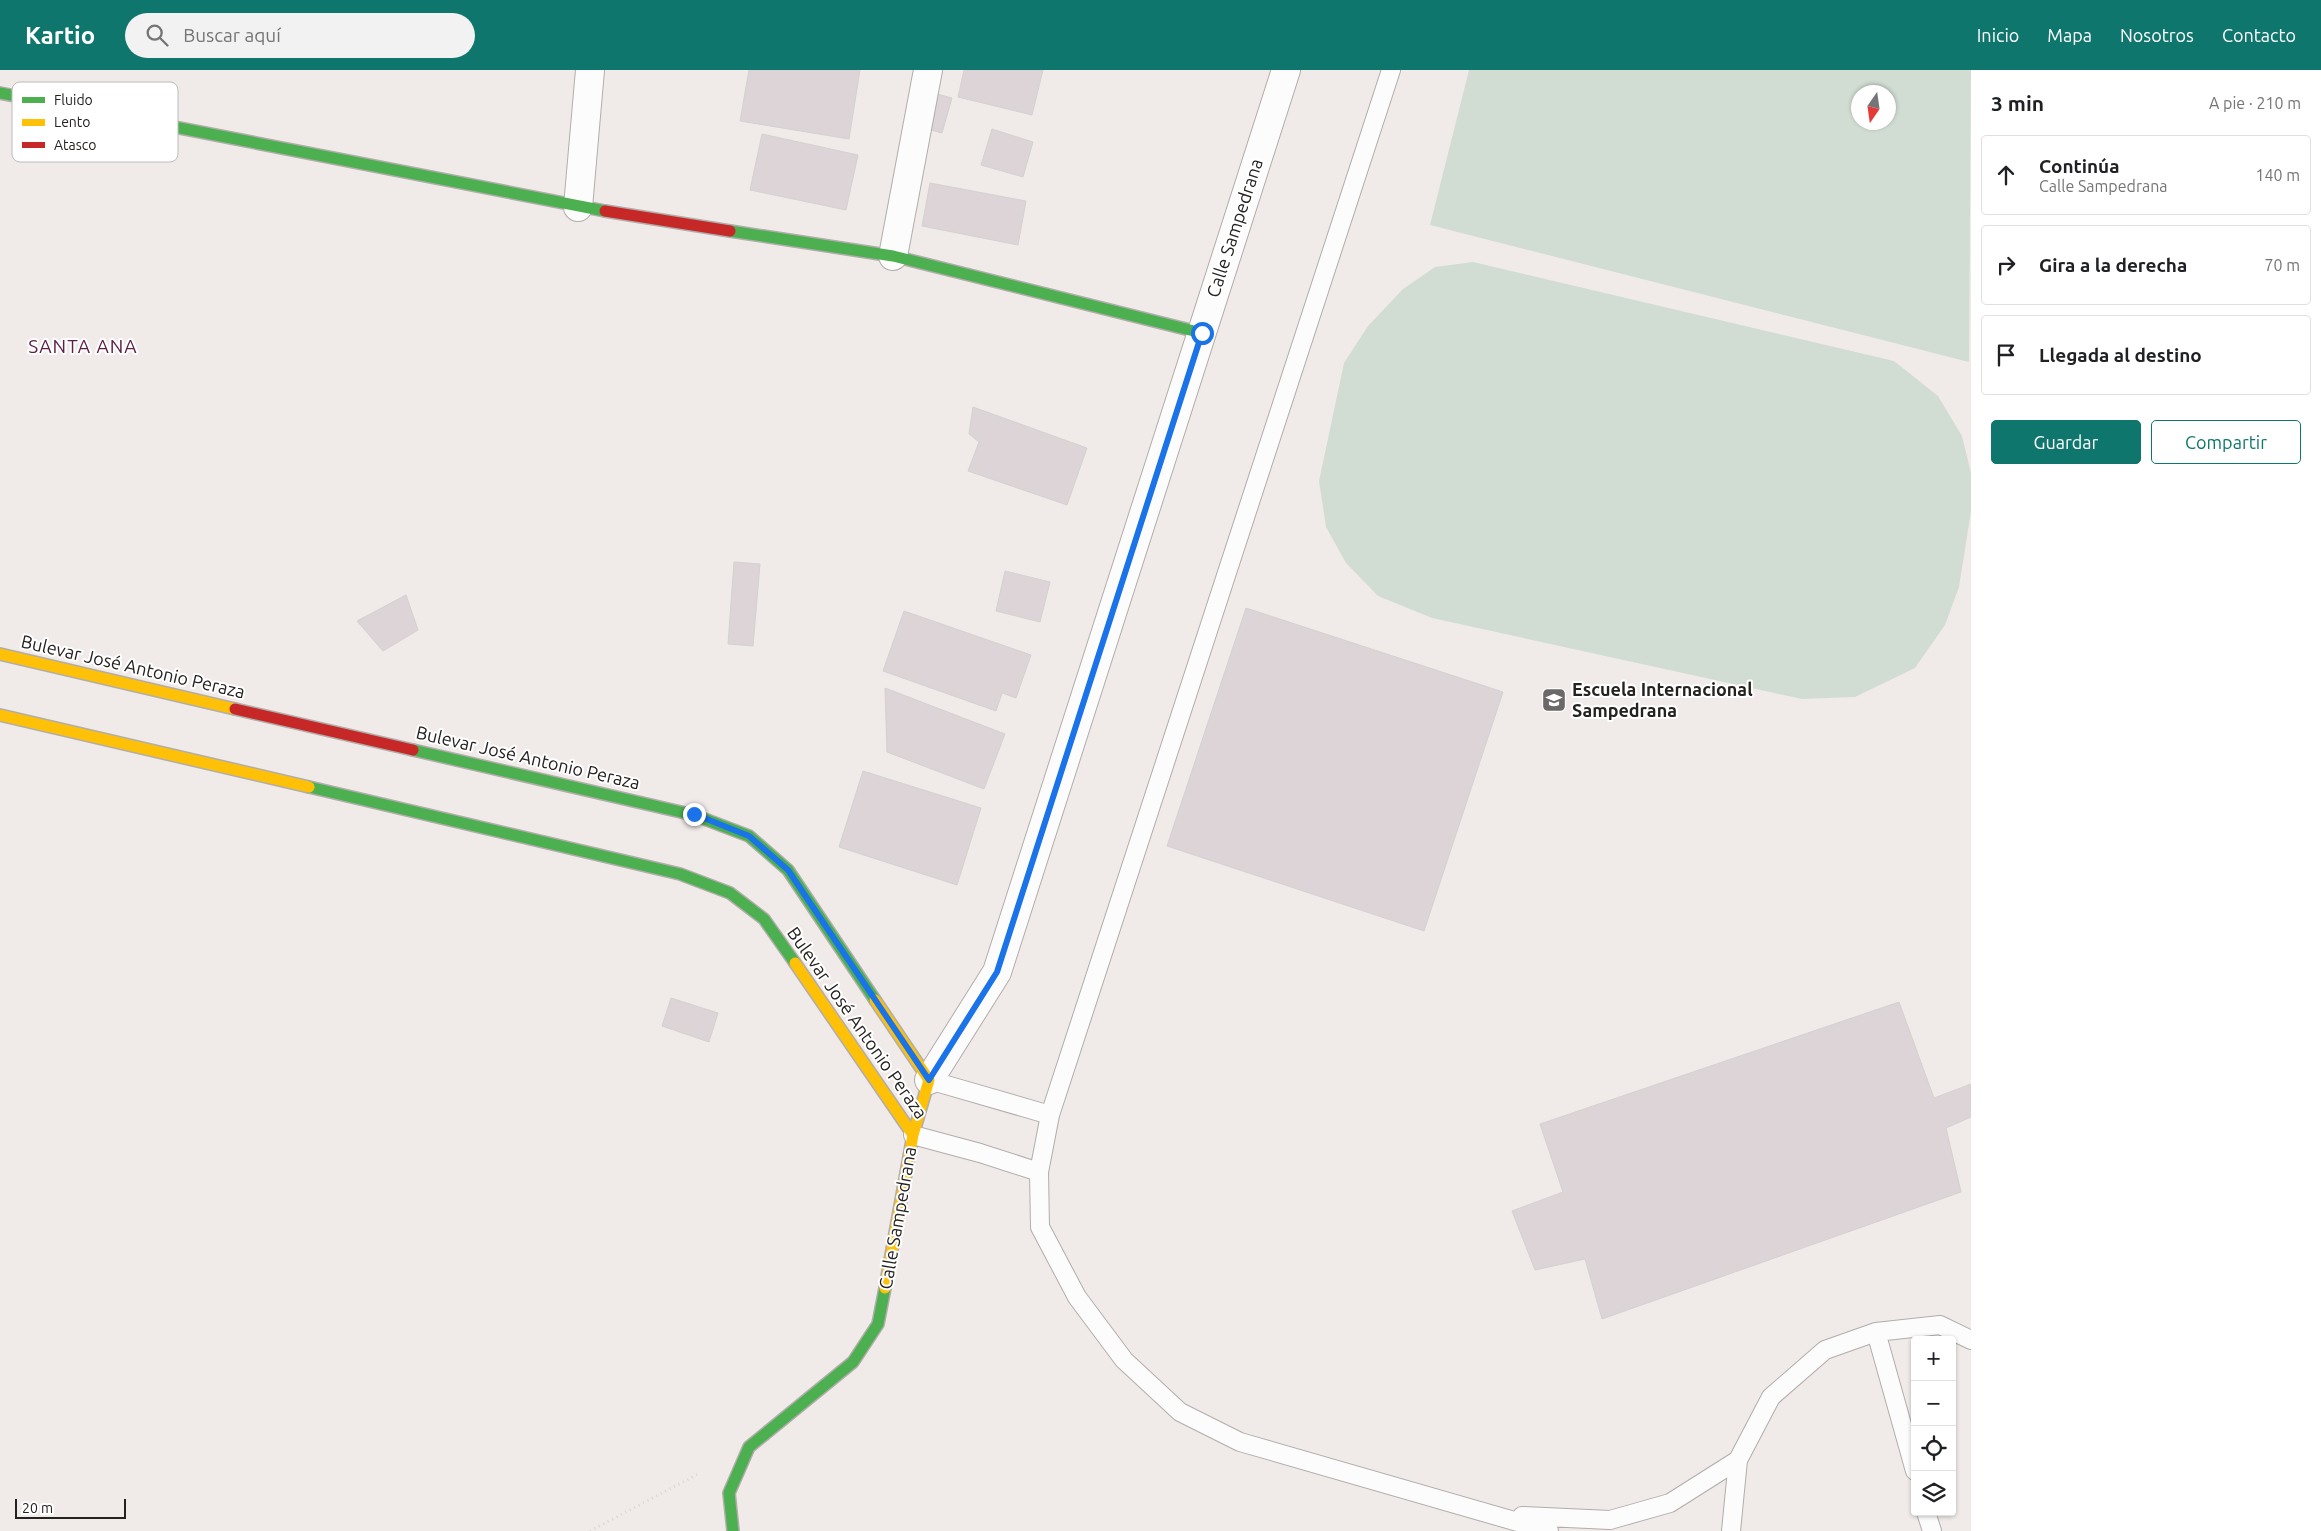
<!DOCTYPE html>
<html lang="es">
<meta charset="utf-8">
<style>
body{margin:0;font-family:Ubuntu,sans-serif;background:#f2f2f2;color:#202124}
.controls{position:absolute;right:15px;bottom:15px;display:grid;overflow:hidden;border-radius:5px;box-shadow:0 1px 4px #0004}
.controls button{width:45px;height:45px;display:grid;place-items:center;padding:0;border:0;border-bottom:1px solid #e0e0e0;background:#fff;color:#202124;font:25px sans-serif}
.compass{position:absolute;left:1851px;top:15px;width:45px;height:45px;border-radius:50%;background:#fff;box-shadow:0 1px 4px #0004;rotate:193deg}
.scale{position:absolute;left:15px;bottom:12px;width:111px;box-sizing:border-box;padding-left:5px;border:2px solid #24211f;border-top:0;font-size:14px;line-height:18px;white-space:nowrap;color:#24211f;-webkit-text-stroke:4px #fff;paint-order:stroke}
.stop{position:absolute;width:15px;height:15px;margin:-11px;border:4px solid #1a73e8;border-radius:50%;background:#fff}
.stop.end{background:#1a73e8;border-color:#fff;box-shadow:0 1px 5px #0008}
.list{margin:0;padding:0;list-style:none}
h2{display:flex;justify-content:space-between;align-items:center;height:65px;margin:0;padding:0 20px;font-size:21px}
h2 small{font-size:16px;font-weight:400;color:#757577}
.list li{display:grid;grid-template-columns:32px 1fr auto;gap:15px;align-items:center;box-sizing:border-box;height:80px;margin:0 10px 10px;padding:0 10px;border:1px solid #e0e0e0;border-radius:5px}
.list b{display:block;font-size:19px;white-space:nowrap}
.list p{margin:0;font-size:16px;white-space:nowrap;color:#757577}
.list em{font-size:16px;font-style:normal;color:#757577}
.actions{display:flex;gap:10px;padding:15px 20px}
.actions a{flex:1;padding:11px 0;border:1px solid #0f766e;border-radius:5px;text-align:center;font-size:18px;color:#0f766e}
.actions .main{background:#0f766e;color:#fff}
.icon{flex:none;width:28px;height:28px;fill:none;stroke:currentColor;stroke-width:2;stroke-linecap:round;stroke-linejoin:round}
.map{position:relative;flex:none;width:1971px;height:1461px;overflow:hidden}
header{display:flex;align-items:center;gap:30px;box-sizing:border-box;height:70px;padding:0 25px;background:#0f766e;color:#fff}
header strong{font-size:24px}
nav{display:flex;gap:28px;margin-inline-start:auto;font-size:18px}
.search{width:350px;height:45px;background:#f2f2f2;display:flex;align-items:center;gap:12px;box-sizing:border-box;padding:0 18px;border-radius:28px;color:#757577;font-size:19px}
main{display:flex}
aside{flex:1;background:#fff}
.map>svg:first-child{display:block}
.green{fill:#d1ddd2;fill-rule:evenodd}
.building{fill:#dcd4d7;stroke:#d4d1d1}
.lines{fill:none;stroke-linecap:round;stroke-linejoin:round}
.lane-casing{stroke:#b1adab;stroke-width:20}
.street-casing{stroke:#b1adab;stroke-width:30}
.fast-casing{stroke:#b1adab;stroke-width:14}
.slow-casing{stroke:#b1adab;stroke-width:14}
.jam-casing{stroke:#b1adab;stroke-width:14}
.path{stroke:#d7d6d5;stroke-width:3;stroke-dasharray:1 4;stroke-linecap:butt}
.lane{stroke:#fdfcfc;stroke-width:18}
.street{stroke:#fdfcfc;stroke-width:28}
.fast{stroke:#4caf50;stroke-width:11}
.slow{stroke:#ffc107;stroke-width:11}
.jam{stroke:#c62828;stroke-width:11}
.route{stroke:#1a73e8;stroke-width:6}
.labels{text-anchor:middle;stroke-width:4;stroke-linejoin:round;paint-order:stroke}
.street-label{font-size:18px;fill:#24211f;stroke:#fff}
.poi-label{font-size:18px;font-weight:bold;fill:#24211f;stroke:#fff;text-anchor:start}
.neighbourhood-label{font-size:19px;letter-spacing:1px;fill:#5d2146;stroke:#fff}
.key{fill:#fff;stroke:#bdbcbc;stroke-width:1}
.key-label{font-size:14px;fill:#24211f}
</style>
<header>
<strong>Kartio</strong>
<div class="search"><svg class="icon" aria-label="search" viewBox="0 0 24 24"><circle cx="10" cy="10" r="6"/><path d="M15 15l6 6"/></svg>Buscar aquí</div>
<nav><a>Inicio</a><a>Mapa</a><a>Nosotros</a><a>Contacto</a></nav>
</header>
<main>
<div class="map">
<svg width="1971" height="1461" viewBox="0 0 1971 1461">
<rect width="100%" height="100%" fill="#f0ebe9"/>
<path class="green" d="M 1469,0 L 1971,0 L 1969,292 L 1430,155 ZM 1858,22 L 1888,22 L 1888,52 L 1858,52 Z
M 1473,192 L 1894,291 L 1938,326 L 1962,366 L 1971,403 L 1971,441 L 1959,517 L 1945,555 L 1915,598 L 1855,627 L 1802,629 L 1432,548 L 1378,526 L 1346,493 L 1326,457 L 1319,411 L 1344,293 L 1368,256 L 1403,219 L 1435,197 Z"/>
<path class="building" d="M 749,0 L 860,0 L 849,69 L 740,51 Z
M 964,0 L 1043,0 L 1032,45 L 958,27 Z
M 922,20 L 952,28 L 942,63 L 912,55 Z
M 992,59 L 1033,72 L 1023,107 L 981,95 Z
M 762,64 L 858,85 L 846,140 L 750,120 Z
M 930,113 L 1026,131 L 1018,175 L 922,156 Z
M 973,337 L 1087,378 L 1067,435 L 968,401 L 979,372 L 969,364 Z
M 734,492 L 760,494 L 753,576 L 728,574 Z
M 1005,501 L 1050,512 L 1040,552 L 996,541 Z
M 406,525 L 418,560 L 383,581 L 357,551 Z
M 1246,538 L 1503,622 L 1424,861 L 1167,776 Z
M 904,541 L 1031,585 L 1016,628 L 1002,623 L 996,641 L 883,601 Z
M 885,618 L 1005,664 L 984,719 L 887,682 Z
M 863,701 L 981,738 L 957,815 L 839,777 Z
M 671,928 L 718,943 L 709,972 L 662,956 Z
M 1899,932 L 1934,1028 L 1971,1014 L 1971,1047 L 1946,1058 L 1961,1122 L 1602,1249 L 1585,1189 L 1535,1200 L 1512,1141 L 1563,1122 L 1540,1054 Z"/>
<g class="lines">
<defs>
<path id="lane" d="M 1391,0 L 1050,1045 L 1039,1102 L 1040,1157 L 1077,1227 L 1124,1290 L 1180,1342 L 1240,1372 L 1549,1461
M 929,1010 L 1050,1045
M 913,1065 L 980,1083 L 1039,1102
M 1876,1262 L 1915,1401
M 1926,1442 L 1932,1461
M 1522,1446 L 1610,1450 L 1670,1433 L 1738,1390
M 1731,1461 L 1738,1390 L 1771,1327 L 1825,1280 L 1876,1262 L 1940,1255 L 1971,1270"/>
<path id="street" d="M 578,137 L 590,0
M 893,186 L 928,0
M 929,1010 L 997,902 L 1286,0"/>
<path id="fast" d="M 0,23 L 605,141
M 730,161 L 893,186 L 1202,263
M 413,680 L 694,745 L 749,766 L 788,800 L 875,930
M 309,717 L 680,804 L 730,823 L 764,849 L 795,893
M 733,1461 L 729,1423 L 749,1377 L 853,1292 L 878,1254 L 885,1218"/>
<path id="slow" d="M 0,584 L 235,639
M 0,645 L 309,717
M 795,893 L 913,1065
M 875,930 L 929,1010 L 913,1065 L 885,1218"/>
<path id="jam" d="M 605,141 L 730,161
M 235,639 L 413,680"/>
</defs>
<use href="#lane" class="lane-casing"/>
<use href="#street" class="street-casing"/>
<use href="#fast" class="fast-casing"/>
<use href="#slow" class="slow-casing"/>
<use href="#jam" class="jam-casing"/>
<path class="path" d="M 590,1461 L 700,1403"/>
<use href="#lane" class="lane"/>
<use href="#street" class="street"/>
<use href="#fast" class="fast"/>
<use href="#slow" class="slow"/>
<use href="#jam" class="jam"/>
</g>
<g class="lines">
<path class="route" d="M 694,744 L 749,766 L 788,800 L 929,1010 L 997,902 L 1202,263"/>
</g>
<defs>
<symbol id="school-square" viewBox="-11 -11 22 22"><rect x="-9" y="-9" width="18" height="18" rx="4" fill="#6b6866" stroke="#fff"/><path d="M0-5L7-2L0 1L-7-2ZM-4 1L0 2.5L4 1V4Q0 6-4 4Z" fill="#fff"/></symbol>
</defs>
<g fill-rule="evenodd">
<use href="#school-square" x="1540" y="616" width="28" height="28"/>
</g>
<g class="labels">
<g class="street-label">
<text transform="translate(1235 158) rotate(-72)" y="6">Calle Sampedrana</text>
<text transform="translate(133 597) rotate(13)" y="6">Bulevar José Antonio Peraza</text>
<text transform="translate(528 688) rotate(13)" y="6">Bulevar José Antonio Peraza</text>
<text transform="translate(857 953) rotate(55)" y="6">Bulevar José Antonio Peraza</text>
<text transform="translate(898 1148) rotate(-80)" y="6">Calle Sampedrana</text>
</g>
<g class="poi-label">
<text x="1572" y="626">Escuela Internacional<tspan x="1572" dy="21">Sampedrana</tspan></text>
</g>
<g class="neighbourhood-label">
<text x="83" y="283">SANTA ANA</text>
</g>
</g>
<rect x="12" y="12" width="166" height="80" rx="8" class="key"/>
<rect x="22" y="27" width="23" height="6" fill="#4caf50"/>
<rect x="22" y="49" width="23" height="7" fill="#ffc107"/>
<rect x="22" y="72" width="23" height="6" fill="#c62828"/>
<g class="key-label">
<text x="54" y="35">Fluido</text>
<text x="54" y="57">Lento</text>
<text x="54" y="80">Atasco</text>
</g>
</svg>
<div class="controls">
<button>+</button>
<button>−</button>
<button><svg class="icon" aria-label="locate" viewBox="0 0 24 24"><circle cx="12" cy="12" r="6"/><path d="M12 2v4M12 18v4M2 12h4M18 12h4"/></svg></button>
<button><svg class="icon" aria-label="layers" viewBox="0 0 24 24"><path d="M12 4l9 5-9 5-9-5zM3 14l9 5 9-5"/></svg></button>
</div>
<svg class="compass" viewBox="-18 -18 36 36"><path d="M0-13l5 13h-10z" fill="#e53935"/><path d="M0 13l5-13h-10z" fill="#757577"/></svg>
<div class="scale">20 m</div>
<div class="stop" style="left:1202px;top:263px"></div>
<div class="stop end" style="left:694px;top:744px"></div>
</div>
<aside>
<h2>3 min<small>A pie · 210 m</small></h2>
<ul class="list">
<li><svg class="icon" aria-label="ahead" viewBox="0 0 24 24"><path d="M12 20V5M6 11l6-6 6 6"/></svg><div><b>Continúa</b><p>Calle Sampedrana</p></div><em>140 m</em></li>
<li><svg class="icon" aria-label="right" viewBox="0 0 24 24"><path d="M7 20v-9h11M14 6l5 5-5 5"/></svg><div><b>Gira a la derecha</b></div><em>70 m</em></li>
<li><svg class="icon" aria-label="arrive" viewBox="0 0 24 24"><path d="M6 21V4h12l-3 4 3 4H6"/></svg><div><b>Llegada al destino</b></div></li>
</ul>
<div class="actions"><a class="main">Guardar</a><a>Compartir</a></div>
</aside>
</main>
